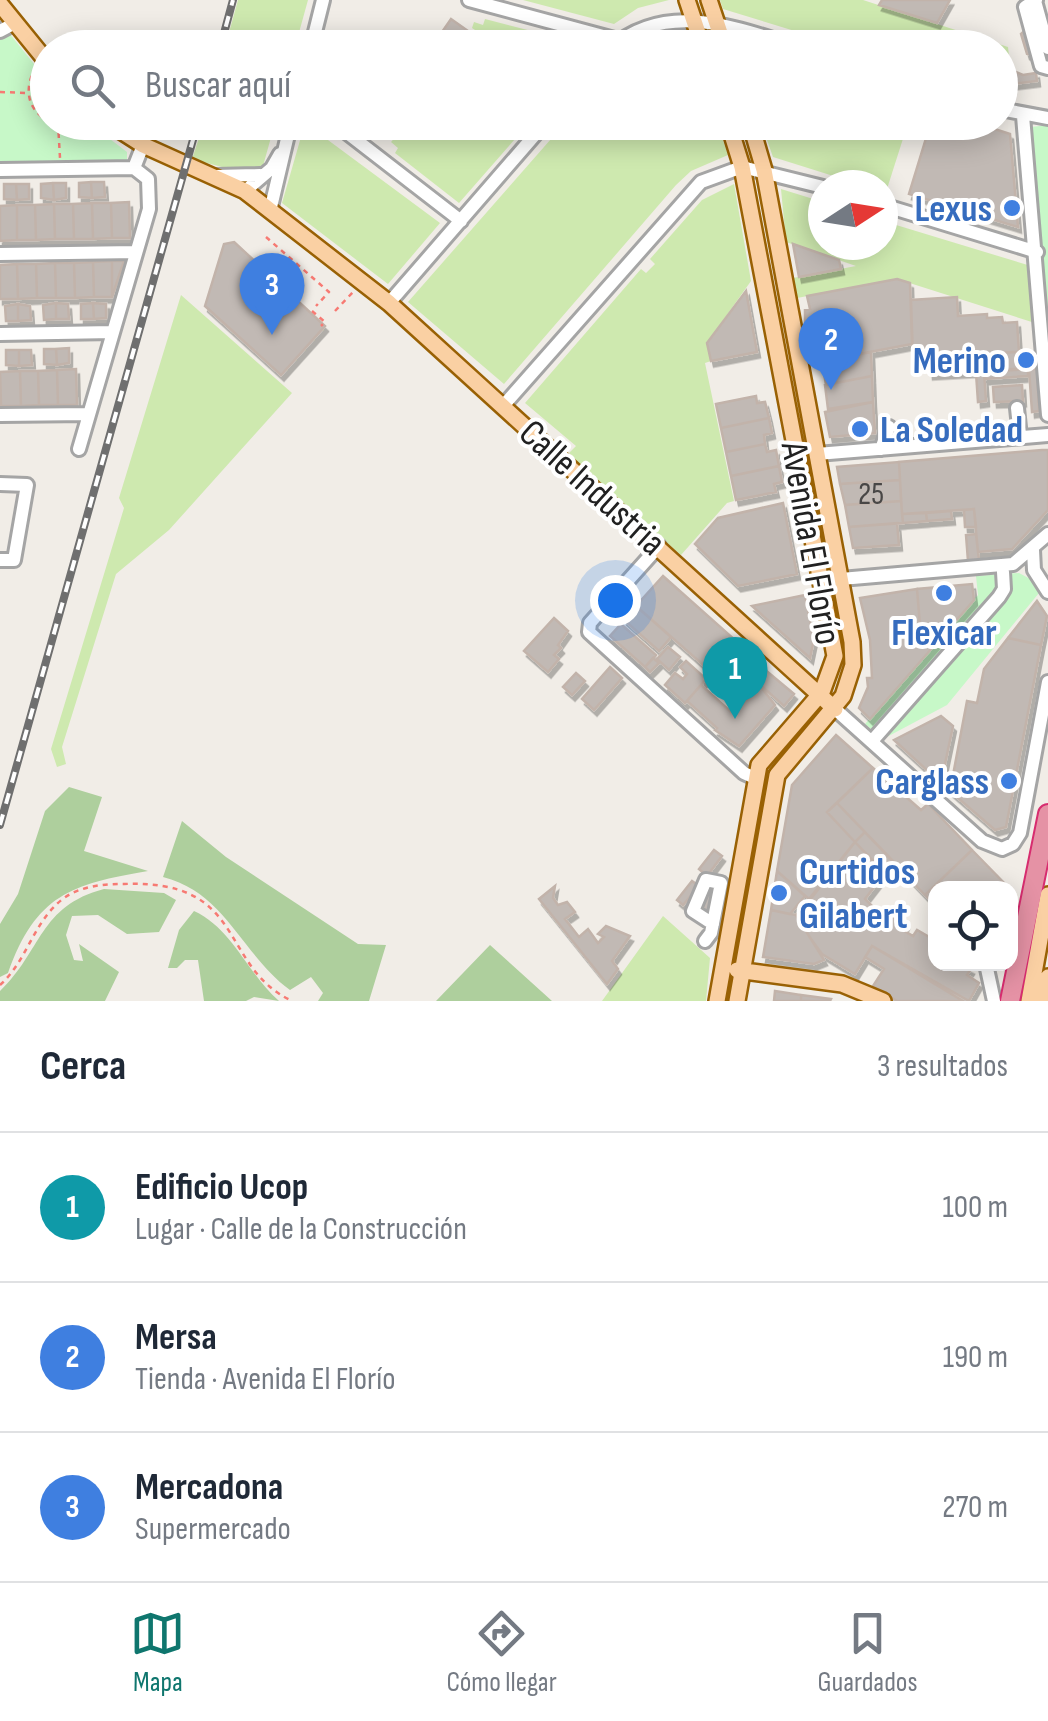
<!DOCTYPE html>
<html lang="es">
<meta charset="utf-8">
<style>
body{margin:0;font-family:"Sofia Sans Condensed",sans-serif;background:#f6f6f7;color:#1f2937}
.controls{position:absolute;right:30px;bottom:30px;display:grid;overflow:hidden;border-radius:20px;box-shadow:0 5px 25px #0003}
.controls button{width:90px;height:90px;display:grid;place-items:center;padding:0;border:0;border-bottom:2px solid #e0e1e3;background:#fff;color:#1f2937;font:50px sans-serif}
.compass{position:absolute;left:808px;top:170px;width:90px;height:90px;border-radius:50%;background:#fff;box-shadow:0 5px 25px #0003;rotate:78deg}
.you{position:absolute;left:615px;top:600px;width:35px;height:35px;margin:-25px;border:8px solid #fff;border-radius:50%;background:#1a73e8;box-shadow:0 0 0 15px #1a73e833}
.badge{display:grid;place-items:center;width:65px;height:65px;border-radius:50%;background:#0f766e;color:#fff;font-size:32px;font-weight:700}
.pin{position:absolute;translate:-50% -82px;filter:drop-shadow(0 2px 5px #0008)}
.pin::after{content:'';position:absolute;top:52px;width:35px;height:30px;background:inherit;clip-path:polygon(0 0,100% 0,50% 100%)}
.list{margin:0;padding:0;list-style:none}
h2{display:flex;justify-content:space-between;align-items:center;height:130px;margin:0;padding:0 40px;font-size:42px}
h2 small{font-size:32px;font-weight:400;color:#747a83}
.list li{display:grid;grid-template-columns:65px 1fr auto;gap:30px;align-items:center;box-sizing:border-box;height:150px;padding:0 40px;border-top:2px solid #e0e1e3}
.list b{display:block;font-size:38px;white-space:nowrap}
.list p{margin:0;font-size:32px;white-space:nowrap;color:#747a83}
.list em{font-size:32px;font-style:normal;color:#747a83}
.icon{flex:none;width:55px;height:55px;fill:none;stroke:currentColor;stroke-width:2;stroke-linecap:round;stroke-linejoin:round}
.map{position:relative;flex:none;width:1048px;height:1001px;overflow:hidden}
.search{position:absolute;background:#fff;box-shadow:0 5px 25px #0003;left:30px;right:30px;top:30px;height:110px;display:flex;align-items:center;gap:25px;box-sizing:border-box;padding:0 35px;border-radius:55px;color:#747a83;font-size:38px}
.sheet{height:580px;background:#fff}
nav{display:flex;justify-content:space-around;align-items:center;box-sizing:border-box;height:140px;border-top:2px solid #e0e1e3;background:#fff;font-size:28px;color:#747a83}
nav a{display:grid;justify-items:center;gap:5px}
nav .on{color:#0f766e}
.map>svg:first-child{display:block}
.grass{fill:#cee9af}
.forest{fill:#aecf9d}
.park{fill:#c7f8c8}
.building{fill:#c1b9b4;stroke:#c2b3aa;stroke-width:2.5;filter:url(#shadow)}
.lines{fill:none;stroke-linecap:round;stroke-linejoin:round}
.minor-casing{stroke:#a5a5a5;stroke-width:18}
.major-casing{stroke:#996104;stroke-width:20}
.highway-casing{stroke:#d72c6f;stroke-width:22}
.path{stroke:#f77a73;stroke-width:2.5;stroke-dasharray:5 5;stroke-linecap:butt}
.minor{stroke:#fff;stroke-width:12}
.major{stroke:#fad0a3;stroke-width:15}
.highway{stroke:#e592a5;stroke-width:18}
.rail-casing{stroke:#6f6f6f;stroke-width:8}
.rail{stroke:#fff;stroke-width:4;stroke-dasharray:11;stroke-linecap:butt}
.shop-dot{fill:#3f7fe0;stroke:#fff;stroke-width:4}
.labels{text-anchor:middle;stroke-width:8;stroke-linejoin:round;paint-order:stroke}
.number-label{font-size:32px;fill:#494746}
.shop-label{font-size:38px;font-weight:bold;fill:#366cbe;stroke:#fff;text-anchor:end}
.street-label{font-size:38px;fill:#212121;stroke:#fff}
</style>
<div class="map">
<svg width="1048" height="1001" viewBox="0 0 1048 1001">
<defs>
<filter id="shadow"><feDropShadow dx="3" dy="5.5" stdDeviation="0" flood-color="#0004"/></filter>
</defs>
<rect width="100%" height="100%" fill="#f1ede7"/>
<path class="grass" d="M 238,0 L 308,0 L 295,47 L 225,47 Z
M 523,0 L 669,0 L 638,8 L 614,24 Z
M 720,0 L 863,0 L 1008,47 L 1014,98 L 1001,94 L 1000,48 L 847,47 L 723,9 Z
M 485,19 L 594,47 L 501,47 L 472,28 L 474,22 L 483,25 Z
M 667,28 L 686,28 L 693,47 L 631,48 Z
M 204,123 L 275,123 L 263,166 L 237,171 L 192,159 Z
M 305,123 L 440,223 L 388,284 L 282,203 Z
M 408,123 L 436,123 L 450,133 L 458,123 L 529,123 L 459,203 L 395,153 L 398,148 L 391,142 Z
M 565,123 L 717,123 L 728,155 L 691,171 L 676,185 L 504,384 L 408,302 Z
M 761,123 L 761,122 L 908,123 L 886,192 L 883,185 L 862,185 L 773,157 Z
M 734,184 L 751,281 L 707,343 L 711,361 L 705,363 L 734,501 L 727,503 L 681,555 L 579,465 L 569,453 L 576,446 L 525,403 L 641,269 L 646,273 L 655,264 L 650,259 L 702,200 Z
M 781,189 L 823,202 L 823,245 L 883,245 L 883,221 L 1031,266 L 1035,323 L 897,279 L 797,298 L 793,278 L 856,266 L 786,242 Z
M 181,295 L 292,393 L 169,530 L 116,574 L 62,747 L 66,764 L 57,767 L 51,749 L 124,508 L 119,498 Z
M 663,916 L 710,958 L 706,1001 L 602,1001 Z"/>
<path class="forest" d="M 69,787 L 102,797 L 84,851 L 148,871 C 71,884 36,895 8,973 L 0,977 L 0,924 L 18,894 L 45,811 Z
M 182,821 L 226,857 L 358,944 L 386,945 L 369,1001 L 318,1001 L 323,993 L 311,977 L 290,990 C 241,954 226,893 163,877 Z
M 104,889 L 164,893 L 176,900 L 159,932 L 127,934 L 98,915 L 72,916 L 66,935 L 74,960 L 83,961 L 79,944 L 119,972 L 105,1001 L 0,1001 L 0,991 C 42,951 39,906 104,889 Z
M 194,911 C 233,929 247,973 279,1001 L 254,997 L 246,1001 L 204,1001 L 198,960 L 185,960 L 177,968 L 168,968 L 179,930 Z
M 490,945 L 552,1001 L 436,1001 Z"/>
<path class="park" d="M 9,33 L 47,80 L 48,122 L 89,123 L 127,152 L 127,161 L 0,166 L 0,36 Z
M 1048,125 L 1048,319 L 1047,319 L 1031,127 Z
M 1019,573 L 1034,581 L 1039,593 L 947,705 L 883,739 L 865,724 L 978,595 L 976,576 Z"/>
<path class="building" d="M 882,0 L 950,0 L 937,23 L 879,5 Z
M 451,19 L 492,48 L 475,48 L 455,33 L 445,48 L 431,48 Z
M 1038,19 L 1048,51 L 1048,57 L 1027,54 L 1021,34 Z
M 1011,70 L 1023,75 L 1036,73 L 1037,81 L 1012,84 Z
M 973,122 L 1010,134 L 1018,227 L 909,194 L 931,122 Z
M 91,182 L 92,198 L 79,197 L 79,183 Z
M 91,182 L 104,182 L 105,197 L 92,198 Z
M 53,183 L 54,200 L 41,198 L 41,184 Z
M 53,183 L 66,183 L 66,198 L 54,200 Z
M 4,184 L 16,184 L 17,200 L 4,199 Z
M 16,184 L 29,184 L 29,199 L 17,200 Z
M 129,202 L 130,238 L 112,238 L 111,203 Z
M 92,203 L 93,239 L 74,239 L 73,204 Z
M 92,203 L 111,203 L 112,238 L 93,239 Z
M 54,204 L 55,239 L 36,240 L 35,205 Z
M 54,204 L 73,204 L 74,239 L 55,239 Z
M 17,205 L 17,240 L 0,241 L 0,206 Z
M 17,205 L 35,205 L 36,240 L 17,240 Z
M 234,242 L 325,326 L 281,375 L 205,306 L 224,244 Z
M 793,244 L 839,260 L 841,269 L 799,277 Z
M 112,261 L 112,297 L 94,297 L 93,262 Z
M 112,261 L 124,261 L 112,297 Z
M 93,262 L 94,297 L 75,298 L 74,263 Z
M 55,263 L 56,298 L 37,298 L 36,264 Z
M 55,263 L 74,263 L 75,298 L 56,298 Z
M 17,264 L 18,299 L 0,299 L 0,265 Z
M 17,264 L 36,264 L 37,298 L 18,299 Z
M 897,279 L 910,283 L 912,344 L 822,361 L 805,325 L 805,310 L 810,309 L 807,296 Z
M 746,291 L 757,352 L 711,361 L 707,343 Z
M 957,297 L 958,316 L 987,314 L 987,318 L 1002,317 L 1003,323 L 1017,322 L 1019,352 L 913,358 L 911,300 Z
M 56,303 L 68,304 L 69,319 L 56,319 Z
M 56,303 L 56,319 L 44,320 L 43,305 Z
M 93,303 L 106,304 L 106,318 L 94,319 Z
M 93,303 L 94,319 L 81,319 L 81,304 Z
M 18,304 L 30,306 L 31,320 L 18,321 Z
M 18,304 L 18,321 L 6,321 L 5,306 Z
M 69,348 L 69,363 L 57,365 L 56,349 Z
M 44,349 L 56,349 L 57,365 L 44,364 Z
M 6,350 L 19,350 L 19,366 L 6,365 Z
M 19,350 L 31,350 L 32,365 L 19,366 Z
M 1029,351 L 1030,368 L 930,374 L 929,357 Z
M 871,352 L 872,376 L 826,385 L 822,361 Z
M 76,369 L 77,405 L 58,405 L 57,370 Z
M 1028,369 L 1028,376 L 985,379 L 985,372 Z
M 1029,369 L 1037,369 L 1039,411 L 1032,412 Z
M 57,370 L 58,405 L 39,405 L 38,371 Z
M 20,371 L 21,406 L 1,406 L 0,372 Z
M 20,371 L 38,371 L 39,405 L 21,406 Z
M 984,372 L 986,401 L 978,402 L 976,373 Z
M 872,376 L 873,402 L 828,409 L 825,385 Z
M 1022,385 L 1023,401 L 994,402 L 993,387 Z
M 756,396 L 757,403 L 765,402 L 769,418 L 721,428 L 716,404 Z
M 873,402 L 875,433 L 830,437 L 825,412 Z
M 769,418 L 772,433 L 764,435 L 765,444 L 726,452 L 721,428 Z
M 765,444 L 767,452 L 776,450 L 779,466 L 731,476 L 726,452 Z
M 1042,450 L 1048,450 L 1048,510 L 1012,549 L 978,552 L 974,509 L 902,514 L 899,462 Z
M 899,462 L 900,480 L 840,484 L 837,467 Z
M 779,466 L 782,482 L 774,484 L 776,492 L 736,500 L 731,476 Z
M 900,480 L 901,501 L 845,505 L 840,484 Z
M 901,501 L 903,523 L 849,527 L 845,505 Z
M 783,503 L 797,574 L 738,586 L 695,544 L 718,518 Z
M 974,509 L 976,527 L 965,527 L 964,510 Z
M 951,511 L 952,519 L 927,521 L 926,513 Z
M 926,513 L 927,521 L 903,523 L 902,514 Z
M 897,523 L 899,545 L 853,548 L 849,527 Z
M 976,534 L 979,560 L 968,561 L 966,535 Z
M 663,576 L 735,640 L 709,670 L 636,606 Z
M 972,584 L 974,600 L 933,647 L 921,637 L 917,589 Z
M 917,589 L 921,637 L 933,647 L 870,719 L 859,708 L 868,687 L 867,678 L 872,678 L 870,640 L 860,598 Z
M 805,595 L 814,639 L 810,658 L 752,606 Z
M 1037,601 L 1047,616 L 1041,645 L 1008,638 Z
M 636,606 L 671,637 L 659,651 L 624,620 Z
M 554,618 L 568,631 L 558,645 L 561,648 L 554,655 L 559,659 L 548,672 L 524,651 Z
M 621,624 L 656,655 L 645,667 L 610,636 Z
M 1008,638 L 1041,645 L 1006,827 L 995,830 L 950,791 L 967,701 L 977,703 L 984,669 Z
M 737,644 L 757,663 L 737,686 L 717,667 Z
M 668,647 L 680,657 L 669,670 L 657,659 Z
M 653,658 L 659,663 L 650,672 L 645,667 Z
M 686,661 L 706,679 L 685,703 L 665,685 L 675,673 L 683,679 L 687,674 L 680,667 Z
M 757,663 L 794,694 L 784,706 L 748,674 Z
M 610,667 L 622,678 L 594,710 L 582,699 Z
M 576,673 L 585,681 L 572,695 L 563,687 Z
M 757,682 L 775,705 L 739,746 L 715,730 L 717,728 L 687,701 L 701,685 L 731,712 Z
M 941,716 L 953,726 L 941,783 L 894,740 Z
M 836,735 L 873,768 L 827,812 L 855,842 L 810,900 L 777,871 L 792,785 Z
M 873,768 L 921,810 L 928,804 L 972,850 L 925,895 L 837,803 Z
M 837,803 L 865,832 L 855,842 L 827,812 Z
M 865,832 L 900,868 L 890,879 L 855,842 Z
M 855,842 L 885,873 L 865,899 L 875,909 L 873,912 L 882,917 L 885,911 L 906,924 L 903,930 L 913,936 L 917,930 L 936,941 L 936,964 L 961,964 L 971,969 L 967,975 L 979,983 L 969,1001 L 872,946 L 855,974 L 822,954 L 811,939 L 796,915 Z
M 714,850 L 722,856 L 707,876 L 699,869 Z
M 972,850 L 1009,888 L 936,888 L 936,905 L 925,895 Z
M 777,871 L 805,896 L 790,914 L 771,910 Z
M 692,881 L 699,886 L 683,905 L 677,900 Z
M 555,886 L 553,898 L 558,905 L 567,902 L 575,912 L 565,919 L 579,937 L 588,929 L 598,943 L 604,937 L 598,934 L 606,926 L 630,936 L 612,961 L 618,969 L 607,984 L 539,899 Z
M 707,887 L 715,889 L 710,916 L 702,915 Z
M 771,910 L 796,915 L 824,960 L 814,964 L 763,957 Z
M 872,946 L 963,1001 L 897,1001 L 873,986 L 884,969 L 865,957 Z
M 775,991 L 801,995 L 801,1001 L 774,1001 Z
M 801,995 L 831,999 L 830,1001 L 801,1001 Z"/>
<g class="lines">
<defs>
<path id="minor" d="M 469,0 L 618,40
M 1036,0 L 1025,7 L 1041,66 L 1048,68
M 1035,1 L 1048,48
M 0,31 L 15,23
M 311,48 L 323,0
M 611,48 C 667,0 734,27 801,48
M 1000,109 L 1048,118
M 1023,116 L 1048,415
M 333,122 L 461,221
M 0,170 L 134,168
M 216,176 L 260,175
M 245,191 L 272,168 L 280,154
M 883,205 L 1037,252
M 270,211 L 291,122
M 0,254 L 136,252
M 389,303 L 546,122
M 0,334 L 113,332
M 503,406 L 701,182 L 742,167 L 823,187
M 1017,408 L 1020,437
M 0,415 L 88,414
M 79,449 L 149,209 L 148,179 L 134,168 L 143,145
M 881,449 L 889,427
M 817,454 L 1048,435
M 0,484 L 27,485 L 14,560 L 0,560
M 659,546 L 590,623 L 589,632 L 744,773 L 755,778
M 1033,550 L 1034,570 L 1048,592
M 841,579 L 1013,564 L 1048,534
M 835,709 L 982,841 L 1002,849 L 1013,844 L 1020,833 L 1048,682
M 872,741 L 999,597 L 1004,589 L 1003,572
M 705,941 L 711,933 L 721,883 L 706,880 L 693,911 L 713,924
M 986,964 L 994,1001"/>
<path id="major" d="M 687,0 L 703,48
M 709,0 L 725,48
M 0,4 L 48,63
M 107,122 L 143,145 L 245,191 L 389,303 L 835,709
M 737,970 L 842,984 L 883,1001
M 717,1001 L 759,765 L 822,692 L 835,656 L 742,167 L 728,122
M 737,1001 L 777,775 L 843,696 L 853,665 L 852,642 L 764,170 L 750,122
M 1029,1001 L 1048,895
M 1044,1001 L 1048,977"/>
<path id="highway" d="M 1010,1001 L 1048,814"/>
</defs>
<use href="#minor" class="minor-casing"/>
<use href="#major" class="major-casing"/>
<use href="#highway" class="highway-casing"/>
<path class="path" d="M 36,67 C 24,88 26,108 48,121
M 0,92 L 28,93
M 58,123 L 60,158
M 266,237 L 329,292 L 316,306
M 312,311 L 325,322 L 321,326
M 335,311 L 354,291
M 0,985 C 28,960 33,921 64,898 C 81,886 103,884 124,884 C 248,879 218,966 292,1001"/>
<use href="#minor" class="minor"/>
<use href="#major" class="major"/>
<use href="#highway" class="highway"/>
<defs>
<path id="rail" d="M 220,48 L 233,0
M 0,825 L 198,122"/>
</defs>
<use href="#rail" class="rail-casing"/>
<use href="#rail" class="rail"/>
</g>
<g class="shop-dot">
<circle cx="1012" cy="208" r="10"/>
<circle cx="1026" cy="360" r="10"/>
<circle cx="860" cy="429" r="10"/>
<circle cx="944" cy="593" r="10"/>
<circle cx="1009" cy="781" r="10"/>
<circle cx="779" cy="893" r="10"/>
</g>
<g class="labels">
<g class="number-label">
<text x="871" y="504">25</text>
</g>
<g class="shop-label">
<text x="992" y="221">Lexus</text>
<text x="1006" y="373">Merino</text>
<text x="880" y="442" text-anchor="start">La Soledad</text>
<text x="944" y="645" text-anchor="middle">Flexicar</text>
<text x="989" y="794">Carglass</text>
<text x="799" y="884" text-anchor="start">Curtidos<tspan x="799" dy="44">Gilabert</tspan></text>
</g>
<g class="street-label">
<text transform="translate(593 487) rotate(42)" y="13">Calle Industria</text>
<text transform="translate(812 543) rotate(80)" y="13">Avenida El Florío</text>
</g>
</g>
</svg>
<div class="controls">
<button><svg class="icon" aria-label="locate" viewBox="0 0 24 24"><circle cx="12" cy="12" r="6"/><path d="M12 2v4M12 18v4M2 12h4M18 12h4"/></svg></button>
</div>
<svg class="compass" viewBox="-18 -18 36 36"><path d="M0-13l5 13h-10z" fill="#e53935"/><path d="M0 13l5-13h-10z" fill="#747a83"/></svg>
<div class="you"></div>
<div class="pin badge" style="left:735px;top:719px;background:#0f9aa8">1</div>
<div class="pin badge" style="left:831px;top:390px;background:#3f7fe0">2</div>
<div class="pin badge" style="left:272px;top:335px;background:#3f7fe0">3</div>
<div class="search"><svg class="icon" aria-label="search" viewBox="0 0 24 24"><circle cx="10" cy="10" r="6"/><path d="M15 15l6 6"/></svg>Buscar aquí</div>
</div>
<section class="sheet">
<h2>Cerca<small>3 resultados</small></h2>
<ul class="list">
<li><span class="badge" style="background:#0f9aa8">1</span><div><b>Edificio Ucop</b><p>Lugar · Calle de la Construcción</p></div><em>100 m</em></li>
<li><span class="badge" style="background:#3f7fe0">2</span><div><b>Mersa</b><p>Tienda · Avenida El Florío</p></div><em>190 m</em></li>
<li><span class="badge" style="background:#3f7fe0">3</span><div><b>Mercadona</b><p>Supermercado</p></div><em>270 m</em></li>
</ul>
</section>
<nav>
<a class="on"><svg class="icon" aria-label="map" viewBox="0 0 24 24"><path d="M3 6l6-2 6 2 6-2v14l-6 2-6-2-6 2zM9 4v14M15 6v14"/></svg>Mapa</a>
<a><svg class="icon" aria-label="directions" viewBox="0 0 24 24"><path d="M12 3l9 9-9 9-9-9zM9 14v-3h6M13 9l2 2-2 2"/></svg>Cómo llegar</a>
<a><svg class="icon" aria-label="saved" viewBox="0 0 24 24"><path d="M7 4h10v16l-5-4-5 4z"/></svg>Guardados</a>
</nav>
